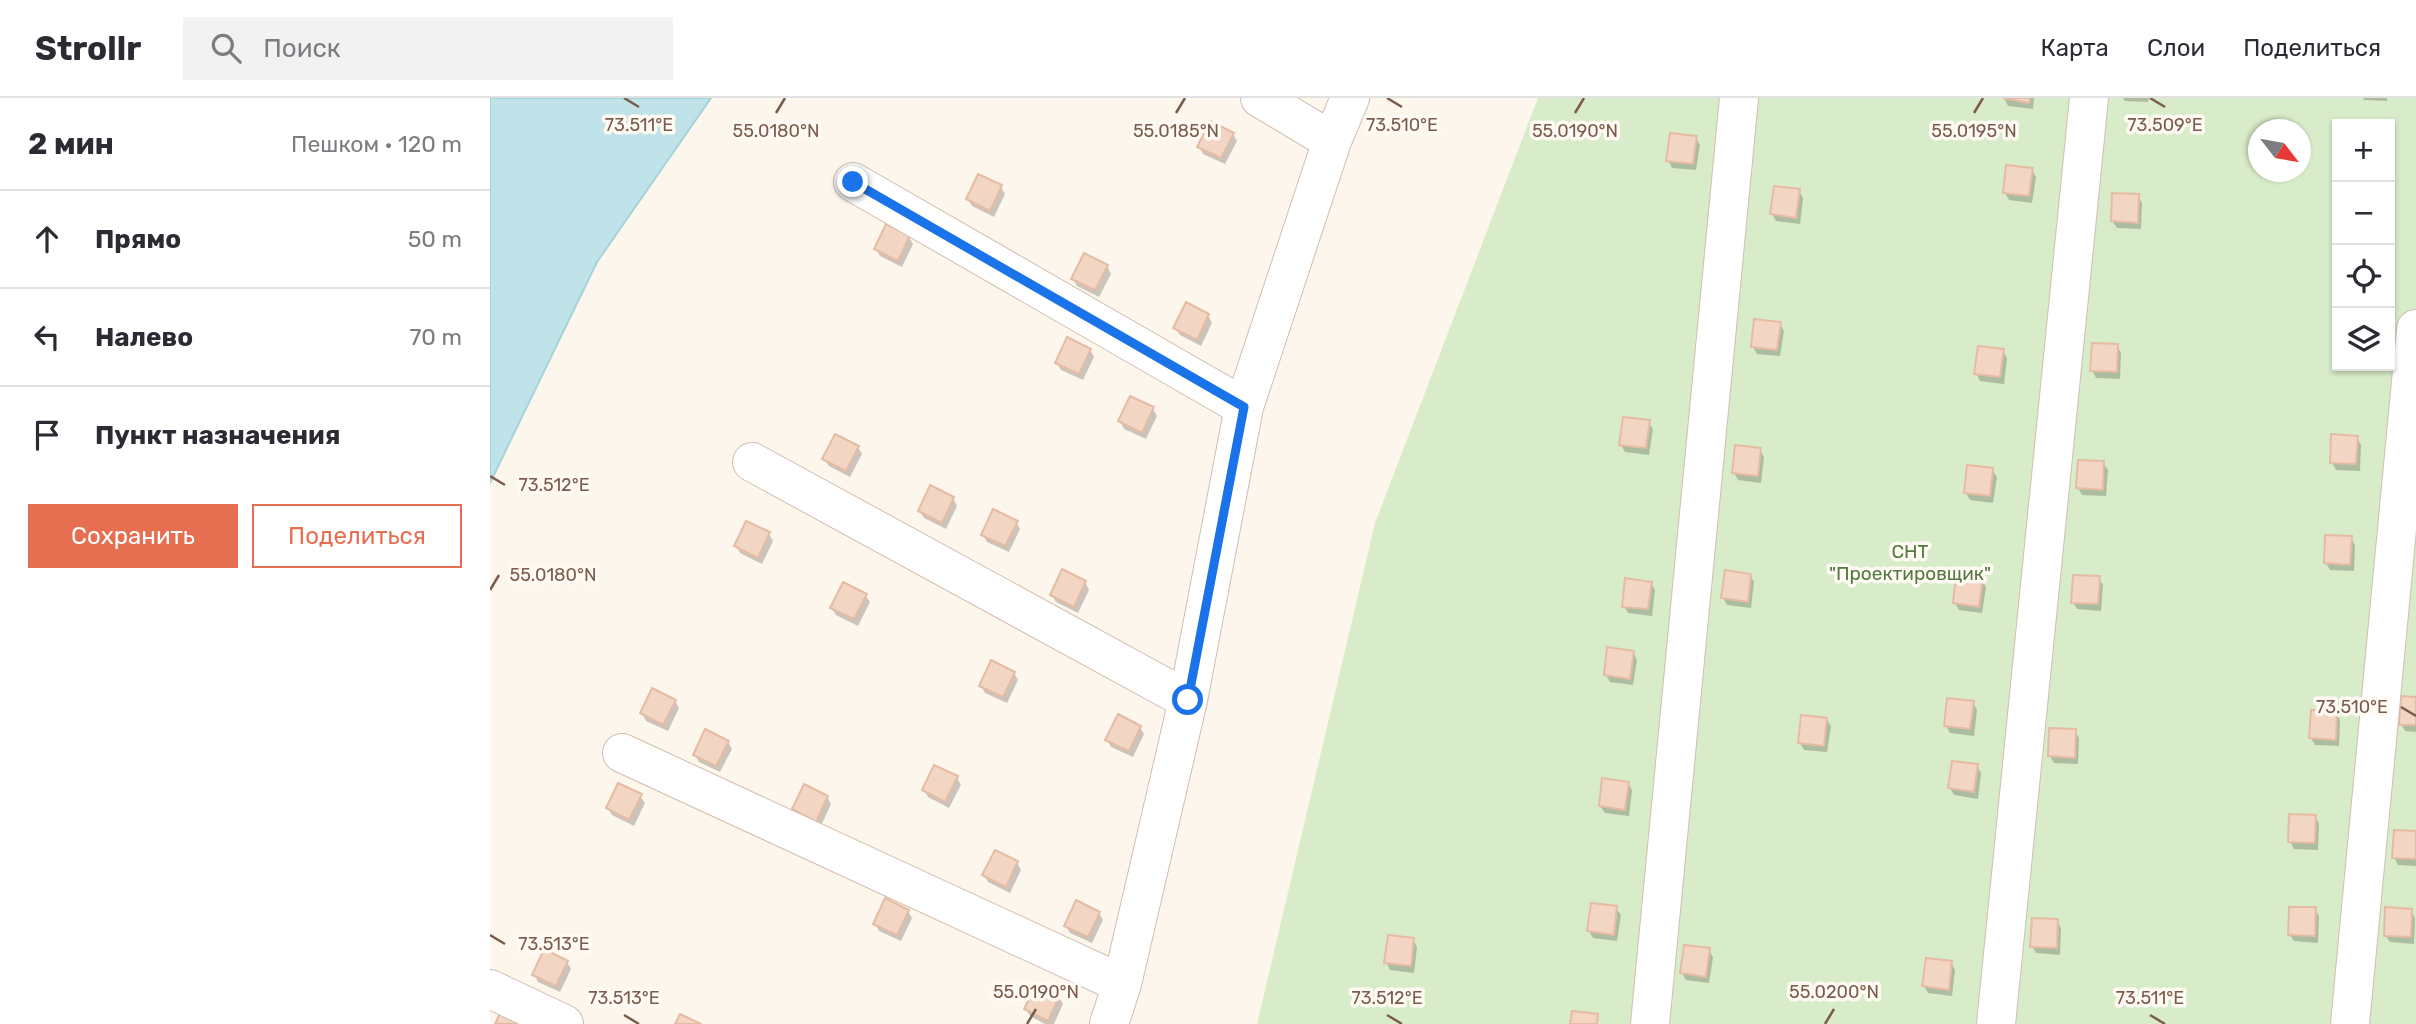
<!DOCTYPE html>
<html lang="ru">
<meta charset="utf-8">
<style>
body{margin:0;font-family:Rubik,sans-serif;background:#f2f2f3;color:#2b2b33}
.controls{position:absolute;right:21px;top:21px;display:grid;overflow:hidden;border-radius:0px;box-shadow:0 2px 5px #0004}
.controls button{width:63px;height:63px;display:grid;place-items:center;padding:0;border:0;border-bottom:2px solid #e1e1e2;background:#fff;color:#2b2b33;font:35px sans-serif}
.compass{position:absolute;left:1758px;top:21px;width:63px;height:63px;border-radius:50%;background:#fff;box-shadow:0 2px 5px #0004;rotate:121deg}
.stop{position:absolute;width:21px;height:21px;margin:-16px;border:5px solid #1a73e8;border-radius:50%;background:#fff}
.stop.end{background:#1a73e8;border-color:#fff;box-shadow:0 2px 7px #0008}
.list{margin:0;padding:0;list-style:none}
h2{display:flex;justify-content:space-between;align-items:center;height:91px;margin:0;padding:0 28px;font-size:30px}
h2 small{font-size:23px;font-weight:400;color:#7c7c81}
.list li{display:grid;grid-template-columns:46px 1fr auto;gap:21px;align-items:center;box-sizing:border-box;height:98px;padding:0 28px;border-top:2px solid #e1e1e2}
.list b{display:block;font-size:26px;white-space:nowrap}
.list em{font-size:23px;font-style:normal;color:#7c7c81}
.actions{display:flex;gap:14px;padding:21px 28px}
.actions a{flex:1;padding:16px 0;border:2px solid #e76f51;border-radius:0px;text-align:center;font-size:24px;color:#e76f51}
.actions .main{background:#e76f51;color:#fff}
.icon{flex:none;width:38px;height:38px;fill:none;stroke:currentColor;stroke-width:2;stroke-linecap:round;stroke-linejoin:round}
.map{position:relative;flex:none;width:1926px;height:926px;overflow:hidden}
header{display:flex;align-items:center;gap:42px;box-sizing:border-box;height:98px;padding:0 35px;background:#fff;border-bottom:2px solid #e1e1e2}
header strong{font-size:33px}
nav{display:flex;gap:38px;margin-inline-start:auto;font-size:24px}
.search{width:490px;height:63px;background:#f2f2f3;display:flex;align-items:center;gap:18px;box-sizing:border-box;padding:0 24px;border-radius:0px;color:#7c7c81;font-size:26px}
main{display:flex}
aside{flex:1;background:#fff}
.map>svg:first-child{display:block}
.green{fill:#d8ecc9;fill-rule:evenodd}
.water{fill:#bfe3e8;stroke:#a5d3da;stroke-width:2}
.shadow{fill:#0003}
.building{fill:#f3d5c3;stroke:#e6bba3;stroke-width:2}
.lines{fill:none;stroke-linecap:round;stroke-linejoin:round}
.minor-casing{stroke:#d1beb0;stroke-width:40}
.minor{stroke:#fff;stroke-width:38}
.route{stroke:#1a73e8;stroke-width:9}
.ticks{fill:none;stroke:#7a5c4d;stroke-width:2.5}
.labels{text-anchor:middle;stroke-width:7;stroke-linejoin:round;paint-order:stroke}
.park-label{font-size:19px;fill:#537a41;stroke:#fffaf3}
.ticks-label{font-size:18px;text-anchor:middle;fill:#7a5c4d;stroke:#fffaf3;stroke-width:7;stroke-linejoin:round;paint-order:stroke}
</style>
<header>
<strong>Strollr</strong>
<div class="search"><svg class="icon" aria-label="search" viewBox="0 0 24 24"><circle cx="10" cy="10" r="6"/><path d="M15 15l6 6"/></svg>Поиск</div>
<nav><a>Карта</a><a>Слои</a><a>Поделиться</a></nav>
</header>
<main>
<aside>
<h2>2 мин<small>Пешком · 120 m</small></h2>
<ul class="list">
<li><svg class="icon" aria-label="ahead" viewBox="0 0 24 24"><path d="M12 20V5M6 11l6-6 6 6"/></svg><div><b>Прямо</b></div><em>50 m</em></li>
<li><svg class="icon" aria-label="left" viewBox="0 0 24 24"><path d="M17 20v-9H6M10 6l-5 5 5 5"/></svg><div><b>Налево</b></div><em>70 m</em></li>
<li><svg class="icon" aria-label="arrive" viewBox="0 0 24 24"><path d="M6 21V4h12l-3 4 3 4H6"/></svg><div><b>Пункт назначения</b></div></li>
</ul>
<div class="actions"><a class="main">Сохранить</a><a>Поделиться</a></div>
</aside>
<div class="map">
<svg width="1926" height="926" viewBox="0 0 1926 926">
<rect width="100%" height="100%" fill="#fdf6ec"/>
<path class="green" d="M 1048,0 L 1926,0 L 1926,926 L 767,926 L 885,425 ZM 1847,26 L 1900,26 L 1900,268 L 1847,268 ZM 1769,32 L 1811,32 L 1811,74 L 1769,74 Z"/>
<path class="water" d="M 0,0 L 221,0 L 107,164 L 0,385 Z"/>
<path class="shadow" d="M 1514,0 L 1544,0 L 1543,11 L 1518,8 Z
M 1633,0 L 1659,0 L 1658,4 L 1635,3 Z
M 1873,0 L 1897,0 L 1897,3 L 1874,2 Z
M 743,36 L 747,43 L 735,66 L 713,56 L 709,48 Z
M 1205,39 L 1210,47 L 1206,72 L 1182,70 L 1178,62 Z
M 1542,72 L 1546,79 L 1542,105 L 1519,102 L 1515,95 Z
M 511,89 L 515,96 L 504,119 L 482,108 L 478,101 Z
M 1309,93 L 1313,100 L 1310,126 L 1286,123 L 1282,116 Z
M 1648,98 L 1652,105 L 1651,131 L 1627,130 L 1622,123 Z
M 419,139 L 423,146 L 412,169 L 390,158 L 386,151 Z
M 617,168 L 621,176 L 609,199 L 587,188 L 583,181 Z
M 718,217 L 722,225 L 711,248 L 690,237 L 685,230 Z
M 1290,226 L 1294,233 L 1290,258 L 1267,256 L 1263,249 Z
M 1627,248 L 1631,255 L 1630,281 L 1606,280 L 1602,272 Z
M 600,252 L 604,259 L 593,282 L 571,272 L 567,265 Z
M 1513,253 L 1517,260 L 1514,286 L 1490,283 L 1486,275 Z
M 663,311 L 667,318 L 656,341 L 634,331 L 630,323 Z
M 1158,324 L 1163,331 L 1159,357 L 1135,354 L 1131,347 Z
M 1867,340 L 1871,347 L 1870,373 L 1846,372 L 1842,364 Z
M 368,349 L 372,356 L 360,379 L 339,368 L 334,361 Z
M 1270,352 L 1274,359 L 1271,385 L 1248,382 L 1244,375 Z
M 1613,365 L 1618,372 L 1616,398 L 1592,397 L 1588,390 Z
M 1502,372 L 1507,379 L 1503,405 L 1480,402 L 1476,395 Z
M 463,400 L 467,408 L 456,431 L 434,420 L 430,413 Z
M 526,424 L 530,431 L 519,454 L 497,444 L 493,437 Z
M 279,436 L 283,443 L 272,466 L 250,455 L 246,447 Z
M 1861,440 L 1865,447 L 1864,473 L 1840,472 L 1836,465 Z
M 1260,477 L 1264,484 L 1261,510 L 1237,507 L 1233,500 Z
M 1608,479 L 1613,487 L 1611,513 L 1587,511 L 1583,504 Z
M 1492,482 L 1496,489 L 1492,515 L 1469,512 L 1465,505 Z
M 595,484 L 599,492 L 588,515 L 566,504 L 562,497 Z
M 1161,485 L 1165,492 L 1162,518 L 1138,515 L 1134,508 Z
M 375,497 L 380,504 L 368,528 L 346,517 L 342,510 Z
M 1143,554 L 1147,562 L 1143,587 L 1120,584 L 1116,577 Z
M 524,575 L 528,582 L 517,605 L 495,595 L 491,588 Z
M 1926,601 L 1926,634 L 1915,633 L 1911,626 Z
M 185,603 L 189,610 L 178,633 L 156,623 L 152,615 Z
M 1483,605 L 1487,612 L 1484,638 L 1460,635 L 1456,628 Z
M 1846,615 L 1850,622 L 1849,648 L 1825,647 L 1821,640 Z
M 1336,621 L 1341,628 L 1337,654 L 1314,652 L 1310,645 Z
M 650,629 L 654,636 L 643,659 L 621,649 L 617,642 Z
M 1585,633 L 1589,640 L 1588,666 L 1564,665 L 1560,658 Z
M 238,644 L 242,651 L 230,674 L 209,664 L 205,657 Z
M 1487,668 L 1491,675 L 1488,701 L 1464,697 L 1460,690 Z
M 467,680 L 471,687 L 459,710 L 438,699 L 434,692 Z
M 1138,685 L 1142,692 L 1139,718 L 1115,715 L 1110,708 Z
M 150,698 L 155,705 L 144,728 L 122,717 L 118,710 Z
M 337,699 L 341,706 L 330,730 L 308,719 L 304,711 Z
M 1825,718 L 1829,726 L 1828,752 L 1804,751 L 1800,744 Z
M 1926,734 L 1926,768 L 1908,767 L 1904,759 Z
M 527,765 L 531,772 L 520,795 L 498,784 L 494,777 Z
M 1126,810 L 1131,817 L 1127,843 L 1103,840 L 1099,833 Z
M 1825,811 L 1829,818 L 1828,845 L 1804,843 L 1799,836 Z
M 1921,812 L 1925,820 L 1924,846 L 1900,844 L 1895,837 Z
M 418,813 L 422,820 L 411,843 L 389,833 L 385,825 Z
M 609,815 L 613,822 L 602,845 L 580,835 L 576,828 Z
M 1567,823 L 1571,830 L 1570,857 L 1546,855 L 1542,848 Z
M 923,842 L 927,849 L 924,875 L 900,872 L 896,864 Z
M 1219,852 L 1223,859 L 1219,885 L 1196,882 L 1192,875 Z
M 77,864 L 81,871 L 70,894 L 48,884 L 44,876 Z
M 1461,865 L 1465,872 L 1462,898 L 1438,895 L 1434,888 Z
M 569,899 L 573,906 L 564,926 L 555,926 L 540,918 L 536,911 Z"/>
<path class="building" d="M 1513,0 L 1540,0 L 1539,5 Z
M 720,23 L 744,35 L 731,60 L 707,49 Z
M 1180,35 L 1207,38 L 1203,66 L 1176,63 Z
M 1516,67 L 1543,70 L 1539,98 L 1513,95 Z
M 488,76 L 512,87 L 500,113 L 476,101 Z
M 1284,88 L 1310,91 L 1306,120 L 1280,116 Z
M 1622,95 L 1649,96 L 1648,125 L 1621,123 Z
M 396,126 L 420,137 L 408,163 L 384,151 Z
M 594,155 L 618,167 L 605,192 L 581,181 Z
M 696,204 L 719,216 L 707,242 L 683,230 Z
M 1264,221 L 1291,224 L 1287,252 L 1261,249 Z
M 577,239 L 601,251 L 589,276 L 565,265 Z
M 1602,245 L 1628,246 L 1627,274 L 1600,273 Z
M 1488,248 L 1514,251 L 1510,279 L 1484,276 Z
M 640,298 L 664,309 L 652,335 L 628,323 Z
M 1133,319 L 1160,322 L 1156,350 L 1129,347 Z
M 345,336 L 369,348 L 356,373 L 332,361 Z
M 1841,336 L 1868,338 L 1866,366 L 1840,365 Z
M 1245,347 L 1271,350 L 1268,378 L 1242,375 Z
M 1588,362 L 1614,363 L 1613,392 L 1586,390 Z
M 1477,367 L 1503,370 L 1500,398 L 1474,395 Z
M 440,387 L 464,399 L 452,425 L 428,413 Z
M 503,411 L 528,423 L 515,448 L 491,437 Z
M 256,423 L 280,434 L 268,460 L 244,448 Z
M 1835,437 L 1862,438 L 1860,467 L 1834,465 Z
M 572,471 L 596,483 L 584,509 L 560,497 Z
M 1235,472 L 1261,476 L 1258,504 L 1231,500 Z
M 1466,477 L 1493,480 L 1489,509 L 1463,505 Z
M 1583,477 L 1610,478 L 1608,506 L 1581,505 Z
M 1135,480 L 1162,484 L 1158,511 L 1132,509 Z
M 353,484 L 377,496 L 364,521 L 340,510 Z
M 1117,549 L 1144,553 L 1140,581 L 1114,577 Z
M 501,562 L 525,574 L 513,599 L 489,588 Z
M 162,590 L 186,602 L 173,627 L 150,615 Z
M 1911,598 L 1926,599 L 1926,627 L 1909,627 Z
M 1457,600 L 1484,603 L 1480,631 L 1454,628 Z
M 1821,612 L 1847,613 L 1846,642 L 1819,640 Z
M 628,616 L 651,628 L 639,653 L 615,642 Z
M 1311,617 L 1337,620 L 1334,648 L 1308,645 Z
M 1559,630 L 1586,631 L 1585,660 L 1558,658 Z
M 215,631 L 239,643 L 226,668 L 203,657 Z
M 1462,663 L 1488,666 L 1484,694 L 1458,690 Z
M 444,667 L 468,678 L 455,704 L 432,692 Z
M 1112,680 L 1139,684 L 1135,712 L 1109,708 Z
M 128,685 L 152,696 L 139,722 L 116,710 Z
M 314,686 L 338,698 L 326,724 L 302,711 Z
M 1799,716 L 1826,717 L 1825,745 L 1798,744 Z
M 1904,732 L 1926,733 L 1926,761 L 1902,760 Z
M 505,752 L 528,763 L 516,789 L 492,777 Z
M 395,800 L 419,812 L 407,837 L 383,826 Z
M 586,802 L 610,814 L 598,839 L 574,828 Z
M 1101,805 L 1127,808 L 1124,837 L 1097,833 Z
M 1799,809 L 1826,809 L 1825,838 L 1798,837 Z
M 1895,809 L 1922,811 L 1921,839 L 1894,838 Z
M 1542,820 L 1568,821 L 1567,850 L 1540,849 Z
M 898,837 L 924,840 L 921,868 L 894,865 Z
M 1194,847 L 1220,850 L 1216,879 L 1190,875 Z
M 54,851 L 78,863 L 66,888 L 42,877 Z
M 1436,860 L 1462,863 L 1459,892 L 1432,888 Z
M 546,886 L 570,897 L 558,923 L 534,911 Z
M 12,911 L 35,926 L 5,926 Z
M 1082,913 L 1108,916 L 1107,926 L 1080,926 Z
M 190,916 L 211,926 L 185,926 Z"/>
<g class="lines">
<defs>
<path id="minor" d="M 770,0 L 842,43
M 363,84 L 754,309
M 262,364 L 698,602
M 132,655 L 632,886
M 0,891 L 74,926
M 619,926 L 632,886 L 698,602 L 754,309 L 842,43 L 860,0
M 1160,926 L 1249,0
M 1506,926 L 1599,0
M 1860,926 L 1926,231"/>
</defs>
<use href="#minor" class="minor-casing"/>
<use href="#minor" class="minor"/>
</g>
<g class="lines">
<path class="route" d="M 363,84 L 754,309 L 698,602"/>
</g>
<path class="ticks" d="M 134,0 L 149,9M 897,0 L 912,9M 1660,0 L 1675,9M 286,15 L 295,0M 686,15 L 695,0M 1085,15 L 1094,0M 1484,15 L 1493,0M 0,378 L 15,387M 0,492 L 9,477M 1911,609 L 1926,618M 0,837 L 15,846M 134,917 L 149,926M 897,917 L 912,926M 1660,917 L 1675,926M 537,926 L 546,911M 1335,926 L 1344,911"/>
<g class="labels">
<g class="park-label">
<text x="1420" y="460">СНТ<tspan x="1420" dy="22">"Проектировщик"</tspan></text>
</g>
</g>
<g class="ticks-label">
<text x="149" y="33">73.511°E</text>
<text x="912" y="33">73.510°E</text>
<text x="1675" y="33">73.509°E</text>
<text x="286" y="39">55.0180°N</text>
<text x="686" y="39">55.0185°N</text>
<text x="1085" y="39">55.0190°N</text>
<text x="1484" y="39">55.0195°N</text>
<text x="64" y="393">73.512°E</text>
<text x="63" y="483">55.0180°N</text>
<text x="1862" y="615">73.510°E</text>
<text x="64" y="852">73.513°E</text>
<text x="546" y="900">55.0190°N</text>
<text x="1344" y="900">55.0200°N</text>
<text x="134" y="906">73.513°E</text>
<text x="897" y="906">73.512°E</text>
<text x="1660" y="906">73.511°E</text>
</g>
</svg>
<div class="controls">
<button>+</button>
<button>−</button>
<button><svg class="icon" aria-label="locate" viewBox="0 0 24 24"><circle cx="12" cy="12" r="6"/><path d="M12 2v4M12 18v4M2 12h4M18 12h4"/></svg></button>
<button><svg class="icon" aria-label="layers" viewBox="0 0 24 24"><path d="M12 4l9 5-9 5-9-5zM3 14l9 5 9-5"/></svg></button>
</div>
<svg class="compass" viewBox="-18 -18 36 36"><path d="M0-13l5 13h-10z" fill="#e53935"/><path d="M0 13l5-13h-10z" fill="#7c7c81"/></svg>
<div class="stop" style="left:698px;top:602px"></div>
<div class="stop end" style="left:363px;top:84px"></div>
</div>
</main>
